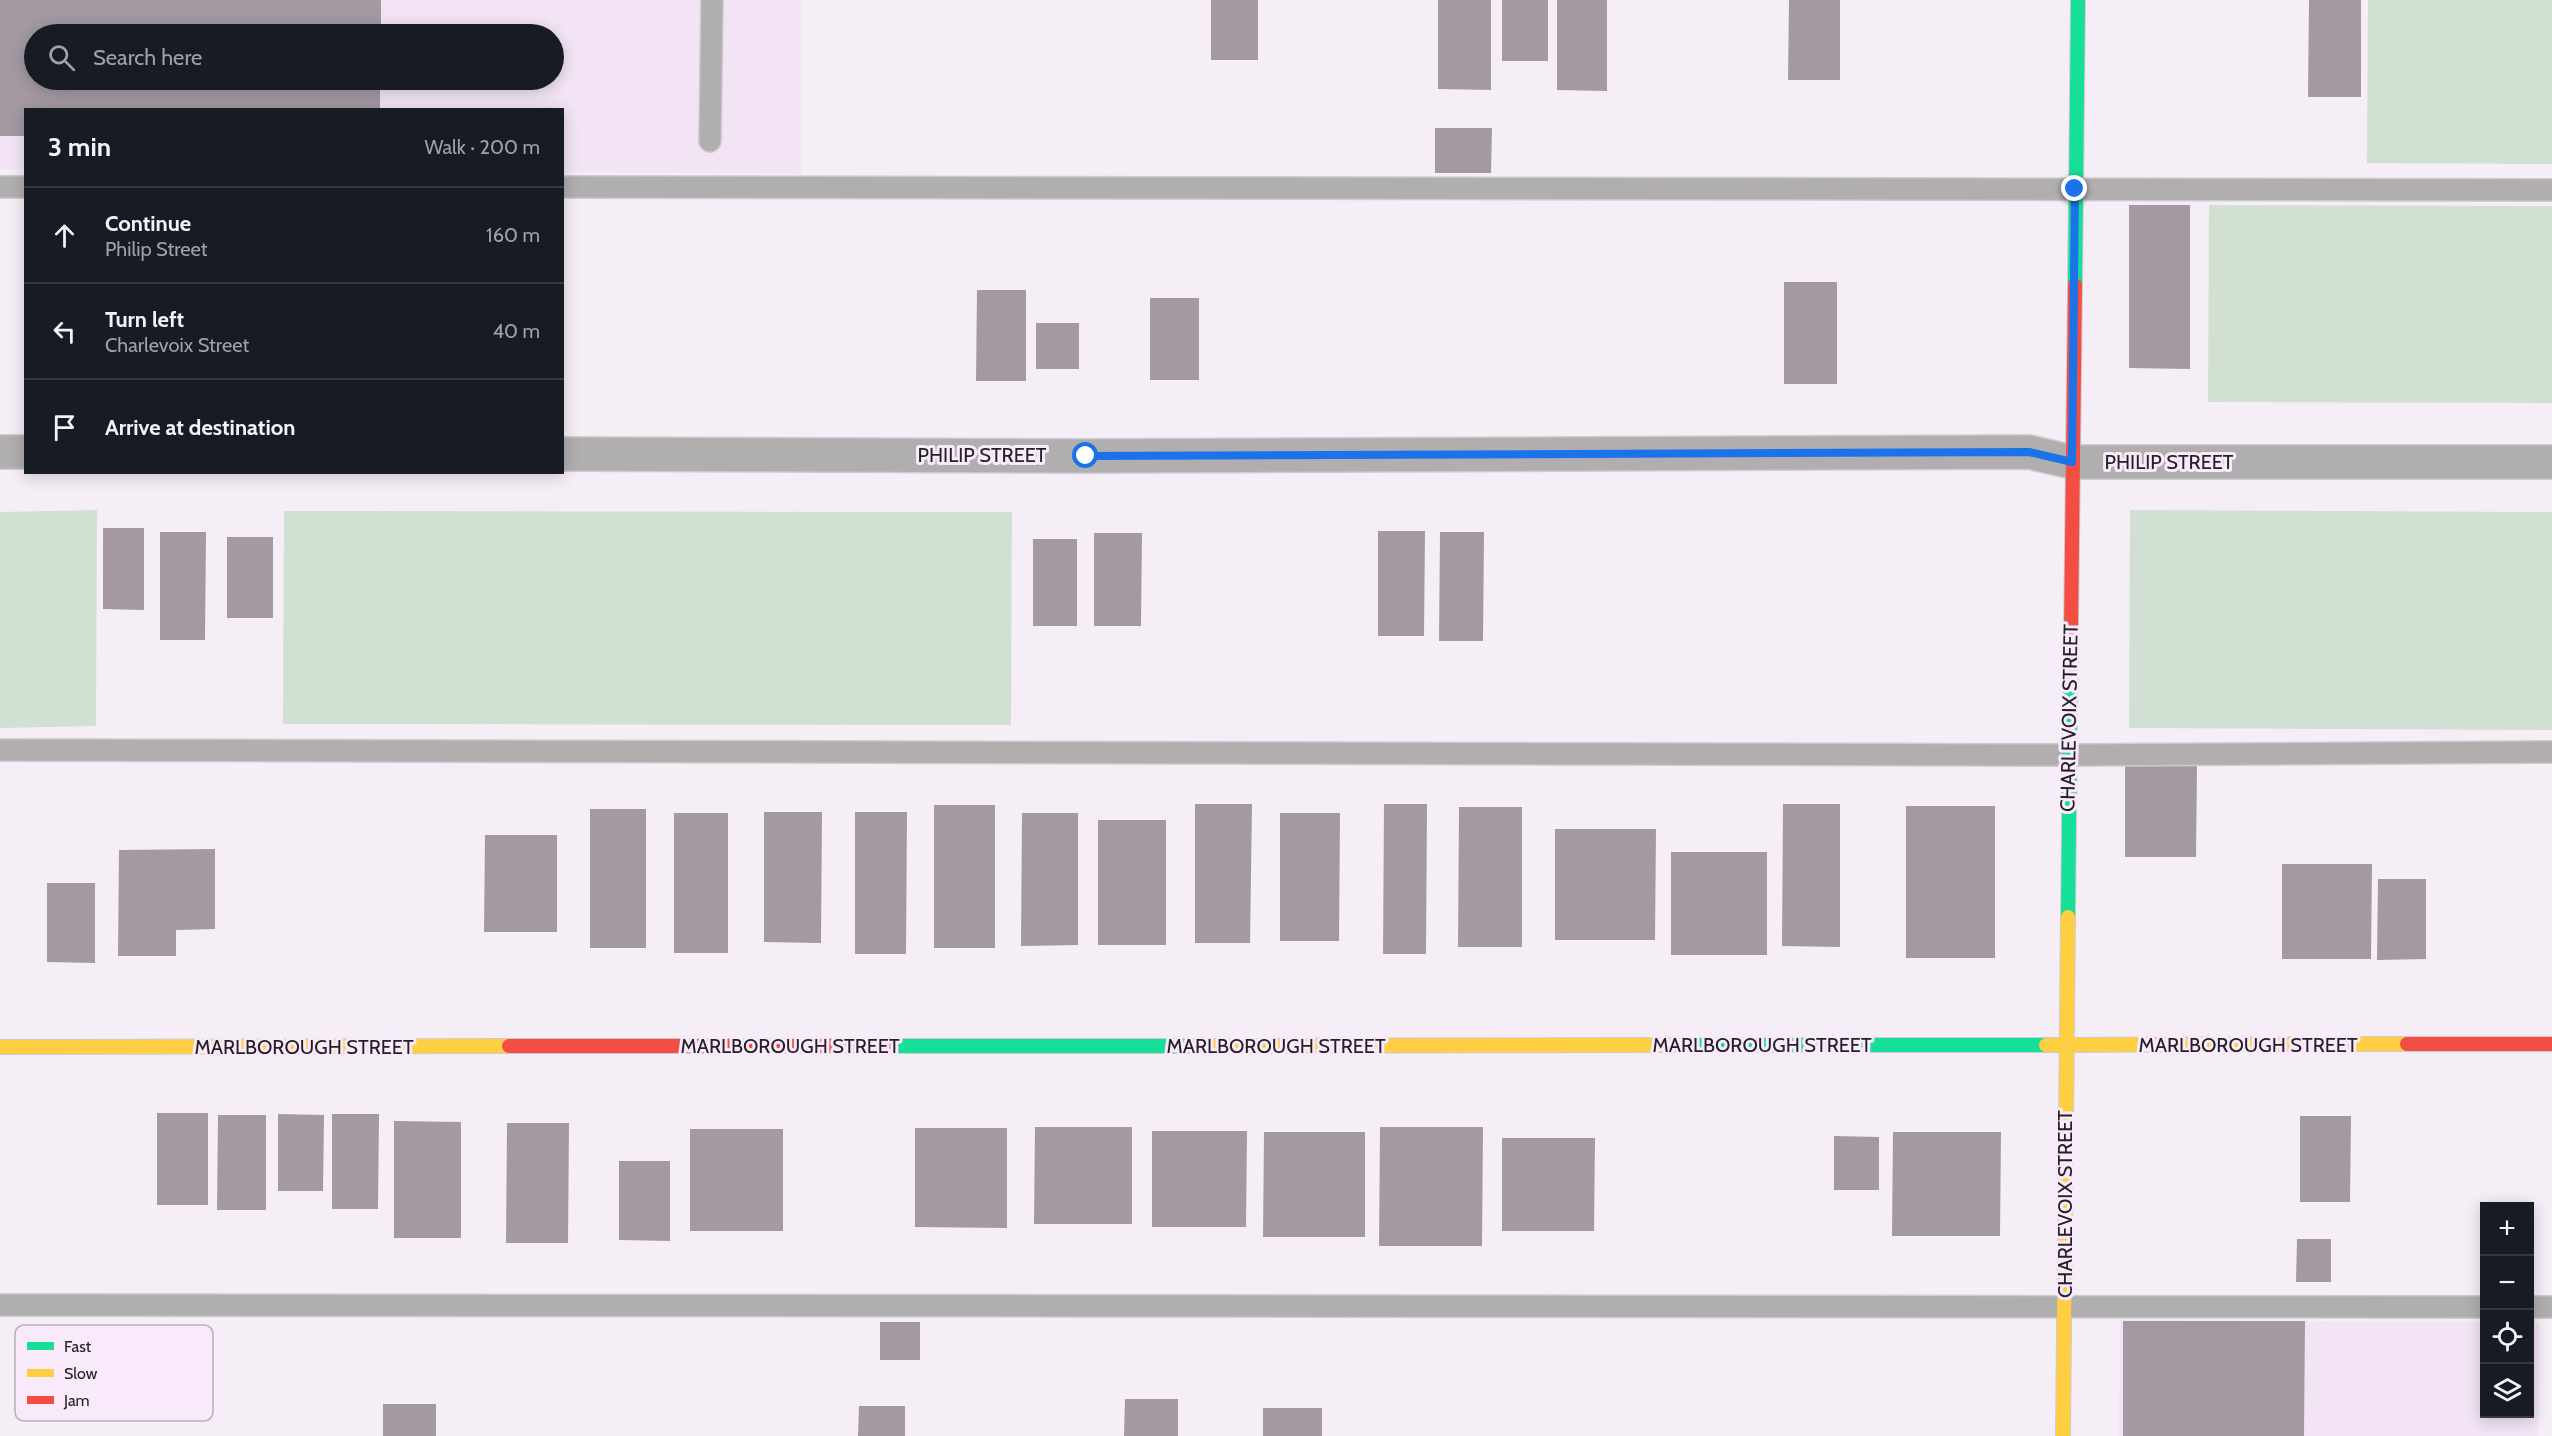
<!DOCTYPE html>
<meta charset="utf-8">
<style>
body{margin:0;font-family:Cabin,sans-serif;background:#20242c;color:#f1f3f6}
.controls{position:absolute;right:18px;bottom:18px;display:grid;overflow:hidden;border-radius:0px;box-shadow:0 3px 15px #0003}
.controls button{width:54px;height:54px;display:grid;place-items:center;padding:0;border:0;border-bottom:2px solid #363941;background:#171b24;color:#f1f3f6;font:30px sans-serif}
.stop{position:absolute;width:18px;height:18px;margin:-14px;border:4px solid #1a73e8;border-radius:50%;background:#fff}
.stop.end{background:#1a73e8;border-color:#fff;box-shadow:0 2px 6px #0008}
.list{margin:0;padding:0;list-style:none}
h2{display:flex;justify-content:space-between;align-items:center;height:78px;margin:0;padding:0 24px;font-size:26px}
h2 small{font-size:20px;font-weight:400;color:#9ea1a6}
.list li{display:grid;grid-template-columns:39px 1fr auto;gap:18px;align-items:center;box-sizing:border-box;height:96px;padding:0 24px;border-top:2px solid #363941}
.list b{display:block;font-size:22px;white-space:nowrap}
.list p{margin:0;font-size:20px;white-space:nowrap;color:#9ea1a6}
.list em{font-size:20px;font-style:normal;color:#9ea1a6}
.icon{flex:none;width:33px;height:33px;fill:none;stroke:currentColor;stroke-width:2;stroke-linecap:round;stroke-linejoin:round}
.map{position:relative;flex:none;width:2552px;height:1436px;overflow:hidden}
.search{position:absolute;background:#171b24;box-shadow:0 3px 15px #0003;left:24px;top:24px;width:540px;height:66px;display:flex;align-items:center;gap:15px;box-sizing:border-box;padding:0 21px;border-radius:33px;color:#9ea1a6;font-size:22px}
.panel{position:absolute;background:#171b24;box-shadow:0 3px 15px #0003;left:24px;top:108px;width:540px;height:366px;border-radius:0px}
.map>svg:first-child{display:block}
.built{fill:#f2e4f5;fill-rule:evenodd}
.green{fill:#d2e0d3}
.building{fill:#a499a3}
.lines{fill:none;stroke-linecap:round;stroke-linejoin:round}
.lane-casing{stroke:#cfcad1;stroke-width:24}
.street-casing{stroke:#cfcad1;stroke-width:36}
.fast-casing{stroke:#cfcad1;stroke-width:16}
.slow-casing{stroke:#cfcad1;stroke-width:16}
.jam-casing{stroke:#cfcad1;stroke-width:16}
.lane{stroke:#b0aeae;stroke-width:21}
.street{stroke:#b0aeae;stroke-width:33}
.fast{stroke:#16e098;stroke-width:14}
.slow{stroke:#ffcf43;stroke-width:14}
.jam{stroke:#f24e42;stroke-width:14}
.route{stroke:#1a73e8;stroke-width:8}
.labels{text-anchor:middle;stroke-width:6;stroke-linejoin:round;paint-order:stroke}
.street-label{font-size:20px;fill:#252026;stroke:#f8eafb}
.key{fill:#f8eafb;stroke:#b9adbb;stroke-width:1.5}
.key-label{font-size:16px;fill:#252026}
</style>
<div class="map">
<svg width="2552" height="1436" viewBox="0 0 2552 1436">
<rect width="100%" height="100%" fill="#f5eef7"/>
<path class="built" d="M 0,0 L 802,0 L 801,174 L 563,172 L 562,110 L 26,110 L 25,169 L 0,169 ZM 34,34 L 554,34 L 554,80 L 34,80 Z
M 2120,1320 L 2484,1322 L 2484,1414 L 2530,1414 L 2530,1323 L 2539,1323 L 2538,1436 L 2119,1436 Z"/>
<path class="green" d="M 2368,0 L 2552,0 L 2552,164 L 2367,163 Z
M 2209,205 L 2552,206 L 2552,403 L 2208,402 Z
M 97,510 L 96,726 L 0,728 L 0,512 Z
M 2130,510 L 2552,512 L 2552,730 L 2129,728 Z
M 284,511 L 1012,512 L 1011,725 L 283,724 Z"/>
<path class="building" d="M 0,0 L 381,0 L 381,34 L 34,34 L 34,80 L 380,80 L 380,110 L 26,110 L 26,136 L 0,136 Z
M 1211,0 L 1258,0 L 1258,60 L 1211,60 Z
M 1438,0 L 1491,0 L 1491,90 L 1438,89 Z
M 1502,0 L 1548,0 L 1548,61 L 1502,61 Z
M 1557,0 L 1607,0 L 1607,91 L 1557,90 Z
M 1789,0 L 1840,0 L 1840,80 L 1788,80 Z
M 2309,0 L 2361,0 L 2361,97 L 2308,97 Z
M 1435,128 L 1492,128 L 1491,173 L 1435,173 Z
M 2129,205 L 2190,205 L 2190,369 L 2129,368 Z
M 1784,282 L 1837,282 L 1837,384 L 1784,384 Z
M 977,290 L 1026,290 L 1026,381 L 976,381 Z
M 1150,298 L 1199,298 L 1199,380 L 1150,380 Z
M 1036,323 L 1079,323 L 1079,369 L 1036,369 Z
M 103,528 L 144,528 L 144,610 L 103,609 Z
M 1378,531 L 1425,531 L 1424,636 L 1378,636 Z
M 160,532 L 206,532 L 205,640 L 160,640 Z
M 1440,532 L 1484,532 L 1483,641 L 1439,641 Z
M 1094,533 L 1142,533 L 1141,626 L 1094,626 Z
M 227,537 L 273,537 L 273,618 L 227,618 Z
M 1033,539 L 1077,539 L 1077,626 L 1033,626 Z
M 2125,766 L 2197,766 L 2196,857 L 2125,857 Z
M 1195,804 L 1252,804 L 1250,943 L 1195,943 Z
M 1384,804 L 1427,804 L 1426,954 L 1383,954 Z
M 1783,804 L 1840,804 L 1840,947 L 1782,946 Z
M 934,805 L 995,805 L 995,948 L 934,948 Z
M 1906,806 L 1995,806 L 1995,958 L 1906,958 Z
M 1459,807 L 1522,807 L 1522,947 L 1458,947 Z
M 590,809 L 646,809 L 646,948 L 590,948 Z
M 764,812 L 822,812 L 821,943 L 764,942 Z
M 855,812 L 907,812 L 906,954 L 855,954 Z
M 674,813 L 728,813 L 728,953 L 674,953 Z
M 1022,813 L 1078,813 L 1078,945 L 1021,946 Z
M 1280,813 L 1340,813 L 1339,941 L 1280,941 Z
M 1098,820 L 1166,820 L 1166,945 L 1098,945 Z
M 1555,829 L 1656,829 L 1655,940 L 1555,940 Z
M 485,835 L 557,835 L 557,932 L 484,932 Z
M 215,849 L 215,929 L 176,930 L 176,956 L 118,956 L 119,850 Z
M 1671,852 L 1767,852 L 1767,955 L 1671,955 Z
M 2282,864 L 2372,864 L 2371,959 L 2282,959 Z
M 2378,879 L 2426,879 L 2426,959 L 2377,960 Z
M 47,883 L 95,883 L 95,963 L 47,962 Z
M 157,1113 L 208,1113 L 208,1205 L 157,1205 Z
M 278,1114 L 324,1115 L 323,1191 L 278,1191 Z
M 332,1114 L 379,1114 L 378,1209 L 332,1209 Z
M 218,1115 L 266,1115 L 266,1210 L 217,1210 Z
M 2300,1116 L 2351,1116 L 2350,1202 L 2300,1202 Z
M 394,1121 L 461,1122 L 461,1238 L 394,1238 Z
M 507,1123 L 569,1123 L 568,1243 L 506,1243 Z
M 1035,1127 L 1132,1127 L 1132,1224 L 1034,1224 Z
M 1380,1127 L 1483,1127 L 1482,1246 L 1379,1246 Z
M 915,1128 L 1007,1128 L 1007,1228 L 915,1227 Z
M 690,1129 L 783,1129 L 783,1231 L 690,1231 Z
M 1152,1131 L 1247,1131 L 1246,1227 L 1152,1227 Z
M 1264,1132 L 1365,1132 L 1365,1237 L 1263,1237 Z
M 1893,1132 L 2001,1132 L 2000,1236 L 1892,1236 Z
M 1834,1136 L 1879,1137 L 1879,1190 L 1834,1190 Z
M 1502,1138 L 1595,1138 L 1594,1231 L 1502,1231 Z
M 619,1161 L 670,1161 L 670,1241 L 619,1240 Z
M 2297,1239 L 2331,1239 L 2331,1282 L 2296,1282 Z
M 2123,1321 L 2305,1321 L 2304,1436 L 2123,1436 Z
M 880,1322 L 920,1322 L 920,1360 L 880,1360 Z
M 1125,1399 L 1178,1399 L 1178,1436 L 1124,1436 Z
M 383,1404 L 436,1404 L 436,1436 L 383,1436 Z
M 859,1406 L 905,1406 L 905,1436 L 858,1436 Z
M 1263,1408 L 1322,1408 L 1322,1436 L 1263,1436 Z"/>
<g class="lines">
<defs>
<path id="lane" d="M 710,141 L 712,0
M 0,187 L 26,187
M 562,187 L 2552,190
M 0,750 L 2069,755 L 2552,752
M 0,1305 L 2484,1307
M 2530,1307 L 2552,1307"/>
<path id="street" d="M 0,452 L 26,452
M 562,454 L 1086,456 L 2029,452 L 2072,462 L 2552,462"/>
<path id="fast" d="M 2075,285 L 2078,0
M 2068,917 L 2071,629
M 1685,1045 L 2046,1045
M 888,1046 L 1208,1046"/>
<path id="slow" d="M 2046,1045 L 2407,1044
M 1208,1046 L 1685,1045
M 0,1047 L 509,1046
M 2063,1436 L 2068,917"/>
<path id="jam" d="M 2071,629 L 2075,285
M 2407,1044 L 2552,1044
M 509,1046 L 888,1046"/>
</defs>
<use href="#lane" class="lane-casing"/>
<use href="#street" class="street-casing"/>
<use href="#fast" class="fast-casing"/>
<use href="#slow" class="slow-casing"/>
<use href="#jam" class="jam-casing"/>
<use href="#lane" class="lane"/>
<use href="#street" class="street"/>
<use href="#fast" class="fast"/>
<use href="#slow" class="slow"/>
<use href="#jam" class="jam"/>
</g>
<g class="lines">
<path class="route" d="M 1086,456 L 2029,452 L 2072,462 L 2075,189"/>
</g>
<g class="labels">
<g class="street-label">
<text x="982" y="462">PHILIP STREET</text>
<text x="2169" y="469">PHILIP STREET</text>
<text transform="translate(2069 718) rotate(-89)" y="7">CHARLEVOIX STREET</text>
<text x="1762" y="1052">MARLBOROUGH STREET</text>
<text x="2248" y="1052">MARLBOROUGH STREET</text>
<text x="790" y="1053">MARLBOROUGH STREET</text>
<text x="1276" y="1053">MARLBOROUGH STREET</text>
<text x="304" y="1054">MARLBOROUGH STREET</text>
<text transform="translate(2065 1204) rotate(-90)" y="7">CHARLEVOIX STREET</text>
</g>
</g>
<rect x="15" y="1325" width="198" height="96" rx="9" class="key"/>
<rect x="27" y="1342" width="27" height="8" fill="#16e098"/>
<rect x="27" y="1369" width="27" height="8" fill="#ffcf43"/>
<rect x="27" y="1396" width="27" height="8" fill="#f24e42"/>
<g class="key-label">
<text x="64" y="1352">Fast</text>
<text x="64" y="1379">Slow</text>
<text x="64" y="1406">Jam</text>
</g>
</svg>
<div class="controls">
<button>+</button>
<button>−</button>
<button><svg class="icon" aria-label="locate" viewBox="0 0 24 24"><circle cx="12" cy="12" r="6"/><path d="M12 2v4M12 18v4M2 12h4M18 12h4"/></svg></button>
<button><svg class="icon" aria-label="layers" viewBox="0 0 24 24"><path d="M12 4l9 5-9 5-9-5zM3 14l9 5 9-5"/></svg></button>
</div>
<div class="stop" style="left:1086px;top:456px"></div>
<div class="stop end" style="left:2075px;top:189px"></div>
<div class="search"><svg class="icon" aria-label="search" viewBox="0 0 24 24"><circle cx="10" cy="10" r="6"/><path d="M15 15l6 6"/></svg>Search here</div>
<section class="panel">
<h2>3 min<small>Walk · 200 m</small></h2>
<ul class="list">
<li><svg class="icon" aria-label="ahead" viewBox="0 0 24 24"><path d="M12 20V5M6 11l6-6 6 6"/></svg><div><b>Continue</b><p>Philip Street</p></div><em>160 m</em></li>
<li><svg class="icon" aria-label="left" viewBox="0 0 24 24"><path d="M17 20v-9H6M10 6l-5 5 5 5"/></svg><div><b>Turn left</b><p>Charlevoix Street</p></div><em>40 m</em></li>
<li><svg class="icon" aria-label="arrive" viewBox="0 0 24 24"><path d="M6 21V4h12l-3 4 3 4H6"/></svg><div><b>Arrive at destination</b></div></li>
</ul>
</section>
</div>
